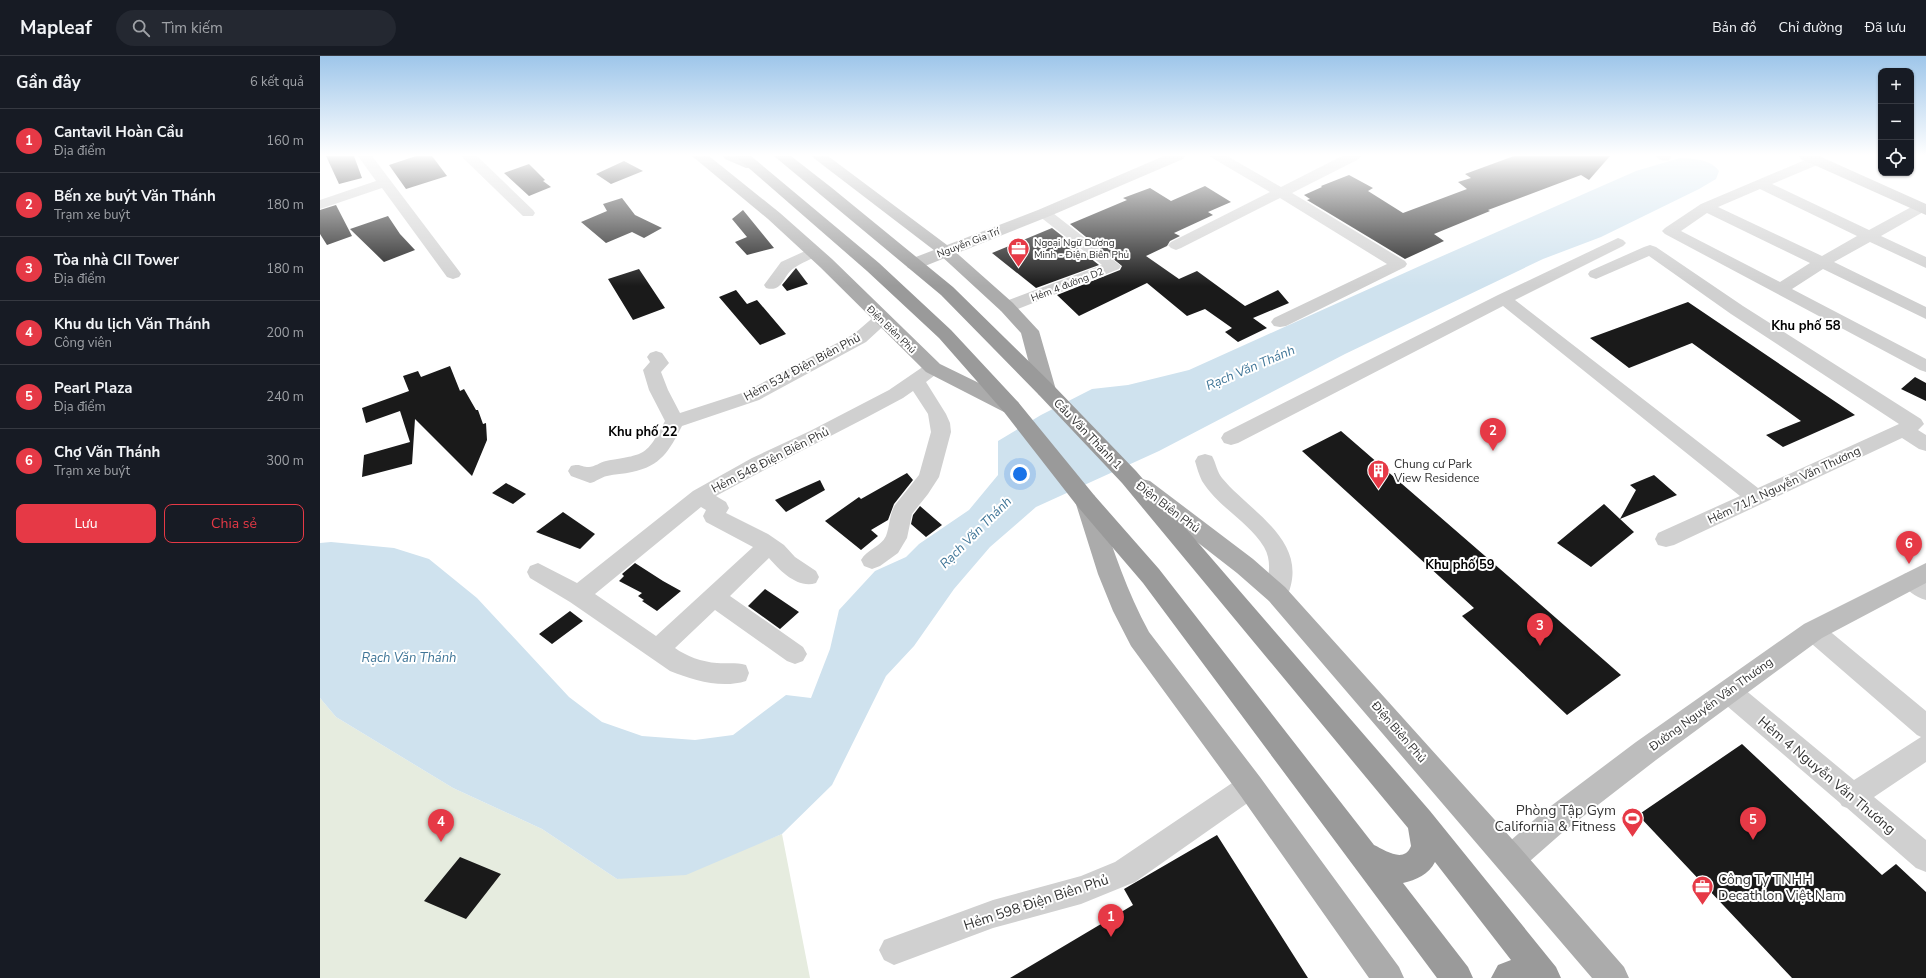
<!DOCTYPE html>
<html lang="vi">
<meta charset="utf-8">
<style>
body{margin:0;font-family:"Nunito Sans",sans-serif;background:#242831;color:#f1f3f6}
.controls{position:absolute;right:12px;top:12px;display:grid;overflow:hidden;border-radius:8px;box-shadow:0 1px 3px #0004}
.controls button{width:36px;height:36px;display:grid;place-items:center;padding:0;border:0;border-bottom:1px solid #363941;background:#171b24;color:#f1f3f6;font:20px sans-serif}
.you{position:absolute;left:700px;top:418px;width:14px;height:14px;margin:-10px;border:3px solid #fff;border-radius:50%;background:#1a73e8;box-shadow:0 0 0 6px #1a73e833}
.badge{display:grid;place-items:center;width:26px;height:26px;border-radius:50%;background:#e63946;color:#fff;font-size:13px;font-weight:700}
.pin{position:absolute;translate:-50% -33px;filter:drop-shadow(0 1px 2px #0008)}
.pin::after{content:'';position:absolute;top:21px;width:14px;height:12px;background:inherit;clip-path:polygon(0 0,100% 0,50% 100%)}
.list{margin:0;padding:0;list-style:none}
h2{display:flex;justify-content:space-between;align-items:center;height:52px;margin:0;padding:0 16px;font-size:17px}
h2 small{font-size:13px;font-weight:400;color:#9ea1a6}
.list li{display:grid;grid-template-columns:26px 1fr auto;gap:12px;align-items:center;box-sizing:border-box;height:64px;padding:0 16px;border-top:1px solid #363941}
.list b{display:block;font-size:15px;white-space:nowrap}
.list p{margin:0;font-size:13px;white-space:nowrap;color:#9ea1a6}
.list em{font-size:13px;font-style:normal;color:#9ea1a6}
.actions{display:flex;gap:8px;padding:12px 16px}
.actions a{flex:1;padding:9px 0;border:1px solid #e63946;border-radius:8px;text-align:center;font-size:14px;color:#e63946}
.actions .main{background:#e63946;color:#fff}
.icon{flex:none;width:22px;height:22px;fill:none;stroke:currentColor;stroke-width:2;stroke-linecap:round;stroke-linejoin:round}
.map{position:relative;flex:none;width:1606px;height:922px;overflow:hidden}
header{display:flex;align-items:center;gap:24px;box-sizing:border-box;height:56px;padding:0 20px;background:#171b24;border-bottom:1px solid #363941}
header strong{font-size:19px}
nav{display:flex;gap:22px;margin-inline-start:auto;font-size:14px}
.search{width:280px;height:36px;background:#242831;display:flex;align-items:center;gap:10px;box-sizing:border-box;padding:0 14px;border-radius:22px;color:#9ea1a6;font-size:15px}
main{display:flex}
aside{flex:1;background:#171b24}
.map>svg:first-child{display:block}
.green{fill:#e6ecdf}
.water{fill:#cfe2ee}
.building{fill:#1a1a1a}
.lines{fill:none;stroke-linecap:round;stroke-linejoin:round}
.street{fill:#d0d0d0;fill-rule:evenodd}
.secondary{fill:#bdbdbd;fill-rule:evenodd}
.primary{fill:#ababab;fill-rule:evenodd}
.highway{fill:#9a9a9a;fill-rule:evenodd}
.labels{text-anchor:middle;stroke-width:4;stroke-linejoin:round;paint-order:stroke}
.far-street-label{font-size:10px;fill:#333;stroke:#fff}
.far-poi-label{font-size:10px;fill:#333;stroke:#fff;text-anchor:start}
.street-label{font-size:12px;fill:#333;stroke:#fff}
.poi-label{font-size:12px;fill:#333;stroke:#fff;text-anchor:start}
.neighbourhood-label{font-size:13px;font-weight:bold;fill:#000;stroke:#fff}
.water-label{font-size:13px;font-style:italic;fill:#3f7597;stroke:#fff}
.near-street-label{font-size:14px;fill:#333;stroke:#fff}
.near-poi-label{font-size:14px;fill:#333;stroke:#fff;text-anchor:end}
</style>
<header>
<strong>Mapleaf</strong>
<div class="search"><svg class="icon" aria-label="search" viewBox="0 0 24 24"><circle cx="10" cy="10" r="6"/><path d="M15 15l6 6"/></svg>Tìm kiếm</div>
<nav><a>Bản đồ</a><a>Chỉ đường</a><a>Đã lưu</a></nav>
</header>
<main>
<aside>
<h2>Gần đây<small>6 kết quả</small></h2>
<ul class="list">
<li><span class="badge">1</span><div><b>Cantavil Hoàn Cầu</b><p>Địa điểm</p></div><em>160 m</em></li>
<li><span class="badge">2</span><div><b>Bến xe buýt Văn Thánh</b><p>Trạm xe buýt</p></div><em>180 m</em></li>
<li><span class="badge">3</span><div><b>Tòa nhà CII Tower</b><p>Địa điểm</p></div><em>180 m</em></li>
<li><span class="badge">4</span><div><b>Khu du lịch Văn Thánh</b><p>Công viên</p></div><em>200 m</em></li>
<li><span class="badge">5</span><div><b>Pearl Plaza</b><p>Địa điểm</p></div><em>240 m</em></li>
<li><span class="badge">6</span><div><b>Chợ Văn Thánh</b><p>Trạm xe buýt</p></div><em>300 m</em></li>
</ul>
<div class="actions"><a class="main">Lưu</a><a>Chia sẻ</a></div>
</aside>
<div class="map">
<svg width="1606" height="922" viewBox="0 0 1606 922">
<rect width="100%" height="100%" fill="#fff"/>
<path class="green" d="M 0,642 L 16,661 L 133,732 L 222,773 L 297,823 L 419,795 L 462,778 L 490,922 L 0,922 Z"/>
<path class="water" d="M 1360,102 C 1375,103 1390,103 1399,115 L 1396,123 L 1379,133 L 1281,181 L 1223,203 L 1025,298 L 839,395 L 716,451 L 670,491 L 634,533 L 594,590 L 566,620 L 512,729 L 462,778 L 366,819 L 297,823 L 222,773 L 133,732 L 16,661 L 0,642 L 0,487 L 11,486 L 74,492 L 109,503 L 157,542 L 249,641 L 282,666 L 322,680 L 375,684 L 413,679 L 466,639 L 491,642 L 510,593 L 519,554 L 555,515 L 586,501 L 599,488 L 649,454 L 678,419 L 678,385 L 721,359 L 772,333 L 808,329 L 869,314 L 1111,205 L 1316,115 Z"/>
<path class="building" d="M 6,100 L 34,100 L 42,122 L 19,128 Z
M 96,100 L 112,100 L 127,120 L 86,133 L 69,109 Z
M 1194,100 L 1290,100 L 1269,124 L 1261,119 L 1168,154 L 1170,155 L 1114,178 L 1124,185 L 1085,203 L 987,144 L 990,143 L 984,139 L 1002,131 L 1001,130 L 1029,119 L 1053,132 L 1048,135 L 1083,157 L 1147,133 L 1138,126 L 1151,122 L 1145,118 Z
M 304,105 L 323,115 L 291,128 L 276,118 Z
M 209,108 L 225,124 L 223,125 L 231,131 L 209,140 L 184,117 Z
M 885,130 L 911,146 L 888,156 L 893,159 L 854,177 L 860,180 L 850,185 L 847,190 L 826,200 L 859,223 L 877,215 L 925,250 L 958,234 L 969,247 L 933,262 L 947,272 L 918,286 L 905,276 L 912,272 L 885,253 L 867,260 L 827,227 L 759,260 L 737,239 L 800,214 L 802,210 L 750,168 L 807,144 L 803,142 L 830,132 L 851,145 Z
M 302,142 L 315,159 L 342,172 L 324,182 L 312,176 L 286,187 L 261,166 L 287,155 L 283,148 Z
M 16,149 L 32,180 L 7,189 L 0,178 L 0,154 Z
M 423,154 L 445,181 L 454,192 L 427,199 L 415,186 L 427,181 L 412,163 Z
M 68,160 L 80,178 L 95,194 L 64,206 L 30,173 Z
M 732,172 L 779,209 L 716,232 L 672,197 Z
M 476,212 L 488,228 L 467,235 L 462,229 Z
M 319,213 L 345,252 L 313,264 L 288,223 Z
M 416,234 L 427,248 L 437,244 L 466,278 L 440,289 L 399,241 Z
M 1368,246 L 1535,359 L 1463,391 L 1446,379 L 1481,365 L 1372,287 L 1309,312 L 1270,282 Z
M 130,310 L 140,335 L 144,333 L 156,354 L 158,354 L 163,368 L 166,367 L 167,384 L 152,420 L 95,363 L 92,408 L 42,421 L 44,399 L 90,386 L 80,355 L 46,367 L 42,352 L 89,335 L 83,320 L 98,315 L 101,321 Z
M 1595,321 L 1606,327 L 1606,345 L 1581,333 Z
M 1021,375 L 1195,526 L 1301,619 L 1247,659 L 1142,560 L 1154,552 L 982,395 Z
M 587,417 L 593,424 L 574,448 L 568,464 L 551,474 L 558,480 L 541,494 L 505,465 L 539,441 L 541,443 Z
M 1334,419 L 1357,439 L 1300,463 L 1316,434 L 1310,429 Z
M 500,424 L 505,434 L 466,456 L 455,444 Z
M 186,427 L 206,438 L 193,448 L 172,437 Z
M 1284,448 L 1314,476 L 1271,511 L 1237,487 Z
M 600,450 L 622,469 L 606,481 L 591,468 L 593,459 Z
M 243,456 L 275,478 L 260,493 L 216,476 Z
M 315,507 L 343,525 L 361,535 L 337,555 L 322,545 L 324,544 L 318,540 L 322,537 L 299,525 L 304,520 L 302,518 Z
M 445,533 L 479,556 L 460,573 L 428,550 Z
M 250,555 L 263,565 L 232,588 L 219,578 Z
M 1422,688 L 1562,819 L 1576,808 L 1606,836 L 1606,922 L 1472,922 L 1318,759 Z
M 897,779 L 988,922 L 690,922 L 813,849 L 804,833 Z
M 140,801 L 181,818 L 146,863 L 104,845 Z"/>
<g class="lines">
<path class="street" d="M 38,100 L 52,100 L 139,215 L 141,218 L 139,221 L 133,223 L 127,221 L 62,132 L 0,153 L 0,144 L 56,125 Z
M 141,100 L 157,100 L 213,154 L 215,157 L 213,160 L 203,160 Z
M 889,100 L 907,100 L 961,131 L 1022,100 L 1041,100 L 1039,103 L 972,137 L 1085,205 L 1087,208 L 1085,211 L 966,270 L 960,271 L 954,270 L 951,266 L 954,262 L 1067,208 L 960,142 L 861,192 L 856,194 L 851,192 L 848,189 L 851,186 L 950,136 Z
M 1336,100 L 1351,100 L 1351,101 L 1349,104 C 1343,105 1340,105 1336,100 Z
M 1500,100 L 1504,104 L 1502,107 L 1452,128 L 1549,174 L 1595,149 L 1600,148 L 1606,150 L 1605,155 L 1561,180 L 1606,201 L 1606,212 L 1550,186 L 1514,206 L 1606,251 L 1606,263 L 1503,213 L 1472,233 L 1606,303 L 1606,316 L 1600,314 L 1345,178 L 1342,175 L 1345,172 L 1381,148 L 1492,101 ZM 1440,133 L 1537,180 L 1502,200 L 1398,151 ZM 1387,157 L 1490,207 L 1460,226 L 1361,175 Z
M 724,153 L 729,154 L 801,210 L 799,213 L 693,255 L 687,256 L 681,255 L 679,251 L 681,247 L 782,209 L 719,160 L 717,157 L 719,154 Z
M 1298,182 L 1303,184 L 1306,187 L 1303,190 L 1195,244 L 1438,432 L 1579,368 L 1411,258 L 1329,200 L 1276,223 L 1270,221 L 1268,218 L 1270,215 L 1324,191 L 1330,189 L 1336,191 L 1423,250 L 1601,363 L 1604,368 L 1598,374 L 1606,379 L 1606,395 L 1599,393 L 1582,382 L 1354,489 L 1346,491 L 1338,489 L 1335,483 L 1338,477 L 1420,440 L 1183,250 L 918,387 L 911,389 L 904,387 L 901,382 L 904,377 L 1178,239 Z
M 494,191 L 500,193 L 502,196 L 500,199 C 491,203 481,207 474,212 C 463,219 463,237 446,232 L 444,229 L 461,206 Z
M 562,258 L 568,259 L 571,263 L 546,286 L 439,344 L 362,370 C 349,395 341,410 312,416 C 304,418 295,418 287,420 C 281,421 276,426 270,427 L 251,420 L 248,415 L 251,410 C 260,407 261,411 269,411 C 274,411 281,406 286,405 C 325,398 326,401 345,365 L 329,334 L 323,314 L 330,306 L 327,301 L 330,297 L 336,295 L 342,297 L 349,307 L 341,316 L 348,334 L 360,357 L 425,336 L 534,278 L 556,259 Z
M 613,306 L 619,308 L 622,312 L 619,316 L 606,326 L 626,358 L 630,367 L 631,376 L 619,421 L 608,438 L 592,458 L 587,482 L 578,497 L 560,510 L 552,513 L 544,510 L 541,504 C 547,493 561,491 566,480 C 570,470 569,459 575,449 L 599,419 L 611,376 L 608,358 L 593,335 L 583,342 C 521,376 457,406 396,440 L 406,446 L 409,452 L 406,457 L 448,478 L 464,489 L 475,501 L 496,515 L 499,521 L 496,527 C 478,533 460,515 449,502 L 410,540 L 483,591 L 487,598 L 483,605 L 475,608 L 467,605 L 395,554 L 355,592 C 366,600 382,606 397,607 C 407,608 415,606 426,609 L 429,617 L 426,625 C 401,633 373,624 350,615 L 250,546 L 210,522 L 207,516 L 210,510 L 218,507 L 257,527 L 373,435 L 432,402 L 490,375 L 569,334 L 607,308 ZM 381,451 L 386,454 L 383,460 L 386,466 L 433,491 L 336,580 L 275,538 Z
M 885,398 L 892,400 C 896,407 897,416 902,422 C 932,458 994,487 965,545 L 957,547 L 949,545 C 942,530 956,512 944,491 C 928,465 898,451 882,425 C 879,419 877,412 875,405 L 878,400 Z
M 1592,515 L 1606,522 L 1606,544 C 1595,541 1586,534 1581,524 L 1584,518 Z
M 1493,565 L 1501,568 L 1606,655 L 1606,706 L 1554,741 L 1606,784 L 1606,816 L 1596,812 L 1527,752 L 1522,750 L 1520,747 L 1400,644 L 1397,636 L 1400,628 L 1409,625 L 1418,628 L 1534,724 L 1601,681 L 1597,679 L 1485,582 L 1481,575 L 1485,568 Z
M 930,717 L 939,721 L 943,730 L 939,739 L 815,826 L 761,848 L 673,872 L 574,909 L 564,904 L 559,894 L 564,884 L 673,844 L 761,820 L 795,806 L 921,721 Z"/>
<path class="secondary" d="M 844,100 L 865,100 L 863,103 L 730,160 L 600,212 L 594,213 L 588,212 L 586,208 L 588,204 L 718,154 Z
M 1479,100 L 1499,100 L 1606,148 L 1606,159 L 1481,103 Z
M 1606,507 L 1606,527 L 1502,582 L 1336,704 L 1243,776 L 1201,813 L 1191,818 L 1181,813 L 1176,803 L 1181,793 L 1223,756 L 1316,686 L 1484,568 Z"/>
<path class="primary" d="M 372,100 L 389,100 L 460,157 L 512,203 L 620,308 L 698,346 L 701,351 L 698,356 L 691,358 L 684,356 L 606,316 L 500,211 L 448,163 Z
M 403,100 C 414,100 431,98 438,109 L 436,112 L 426,112 L 405,103 Z
M 491,100 L 508,100 L 631,192 L 693,247 L 719,275 L 736,334 L 733,339 L 726,341 L 719,339 L 716,334 L 701,277 L 681,255 L 619,198 Z
M 822,423 L 830,425 L 933,503 L 965,531 L 1201,793 L 1304,911 L 1309,922 L 1272,922 L 949,545 L 917,517 L 814,437 L 811,431 L 814,425 Z
M 766,437 L 774,439 L 777,445 C 792,490 806,534 829,576 L 940,721 L 1079,911 L 1084,922 L 1049,922 L 920,739 L 811,590 L 793,555 L 778,518 L 755,445 L 758,439 Z"/>
<path class="highway" d="M 415,100 L 431,100 L 559,207 L 631,274 L 698,346 L 774,439 L 839,513 L 1054,789 C 1065,794 1084,808 1091,790 L 1088,772 L 802,427 L 719,339 L 621,239 L 454,100 L 471,100 L 512,132 L 633,231 L 733,329 L 816,415 L 1110,755 L 1236,911 L 1241,922 L 1171,922 L 1178,909 L 1191,904 L 1115,806 C 1109,818 1096,824 1083,827 L 1148,911 L 1153,922 L 1117,922 L 823,527 L 758,451 L 684,356 L 619,282 L 547,215 Z"/>
</g>
<linearGradient id="sky" x2="0" y2="1"><stop stop-color="#9ec6ea"/><stop offset="0.43" stop-color="#fff"/><stop offset="1" stop-color="#fff" stop-opacity="0"/></linearGradient>
<rect width="1606" height="230" fill="url(#sky)"/>
<defs>
<symbol id="office-pin" viewBox="-11 -11 22 30"><path d="M0 17L-7.5 6A9.5 9.5 0 1 1 7.5 6Z" fill="#e63946" stroke="#fff"/><path d="M-6-3h4V-5.5h4V-3h4V5H-6ZM-1-4.5V-3h2v-1.5ZM-6 0V1H6V0Z" fill="#fff"/></symbol>
<symbol id="building-pin" viewBox="-11 -11 22 30"><path d="M0 17L-7.5 6A9.5 9.5 0 1 1 7.5 6Z" fill="#e63946" stroke="#fff"/><path d="M-4-6H4V6H1V3H-1V6H-4ZM-2.5-4.3h1.7v1.8h-1.7ZM.8-4.3h1.7v1.8H.8ZM-2.5-1h1.7V.8h-1.7ZM.8-1h1.7V.8H.8Z" fill="#fff"/></symbol>
<symbol id="stadium-pin" viewBox="-11 -11 22 30"><path d="M0 17L-7.5 6A9.5 9.5 0 1 1 7.5 6Z" fill="#e63946" stroke="#fff"/><path d="M0-5a6.5 5 0 1 0 0 10a6.5 5 0 1 0 0-10ZM-3.5-1.8h7v3.6h-7Z" fill="#fff"/></symbol>
</defs>
<g fill-rule="evenodd">
<use href="#office-pin" x="686" y="180" width="25" height="34"/>
<use href="#building-pin" x="1046" y="402" width="25" height="34"/>
<use href="#stadium-pin" x="1300" y="750" width="25" height="34"/>
<use href="#office-pin" x="1370" y="818" width="25" height="34"/>
</g>
<g class="labels">
<g class="far-street-label">
<text transform="translate(648 186) rotate(-21)" y="4">Nguyễn Gia Trí</text>
<text transform="translate(747 228) rotate(-21)" y="4">Hẻm 4 đường D2</text>
<text transform="translate(572 273) rotate(44)" y="4">Điện Biên Phủ</text>
</g>
<g class="far-poi-label">
<text x="714" y="190">Ngoại Ngữ Dương<tspan x="714" dy="12">Minh - Điện Biên Phủ</tspan></text>
</g>
<g class="street-label">
<text transform="translate(482 311) rotate(-28)" y="4">Hẻm 534 Điện Biên Phủ</text>
<text transform="translate(768 378) rotate(46)" y="4">Cầu Văn Thánh 1</text>
<text transform="translate(450 404) rotate(-27)" y="4">Hẻm 548 Điện Biên Phủ</text>
<text transform="translate(1464 429) rotate(-25)" y="4">Hẻm 71/1 Nguyễn Văn Thương</text>
<text transform="translate(848 451) rotate(37)" y="4">Điện Biên Phủ</text>
<text transform="translate(1391 648) rotate(-36)" y="4">Đường Nguyễn Văn Thương</text>
<text transform="translate(1079 676) rotate(49)" y="4">Điện Biên Phủ</text>
</g>
<g class="poi-label">
<text x="1074" y="412">Chung cư Park<tspan x="1074" dy="14">View Residence</tspan></text>
</g>
<g class="neighbourhood-label">
<text x="1486" y="274">Khu phố 58</text>
<text x="323" y="380">Khu phố 22</text>
<text x="1140" y="513">Khu phố 59</text>
</g>
<g class="water-label">
<text transform="translate(930 311) rotate(-23)" y="5">Rạch Văn Thánh</text>
<text transform="translate(655 476) rotate(-45)" y="5">Rạch Văn Thánh</text>
<text x="89" y="606">Rạch Văn Thánh</text>
</g>
<g class="near-street-label">
<text transform="translate(1507 719) rotate(40)" y="5">Hẻm 4 Nguyễn Văn Thương</text>
<text transform="translate(716 846) rotate(-18)" y="5">Hẻm 598 Điện Biên Phủ</text>
</g>
<g class="near-poi-label">
<text x="1296" y="759">Phòng Tập Gym<tspan x="1296" dy="16">California &amp; Fitness</tspan></text>
<text x="1398" y="828" text-anchor="start">Công Ty TNHH<tspan x="1398" dy="16">Decathlon Việt Nam</tspan></text>
</g>
</g>
</svg>
<div class="controls">
<button>+</button>
<button>−</button>
<button><svg class="icon" aria-label="locate" viewBox="0 0 24 24"><circle cx="12" cy="12" r="6"/><path d="M12 2v4M12 18v4M2 12h4M18 12h4"/></svg></button>
</div>
<div class="you"></div>
<div class="pin badge" style="left:791px;top:881px">1</div>
<div class="pin badge" style="left:1173px;top:395px">2</div>
<div class="pin badge" style="left:1220px;top:590px">3</div>
<div class="pin badge" style="left:121px;top:786px">4</div>
<div class="pin badge" style="left:1433px;top:784px">5</div>
<div class="pin badge" style="left:1589px;top:508px">6</div>
</div>
</main>
